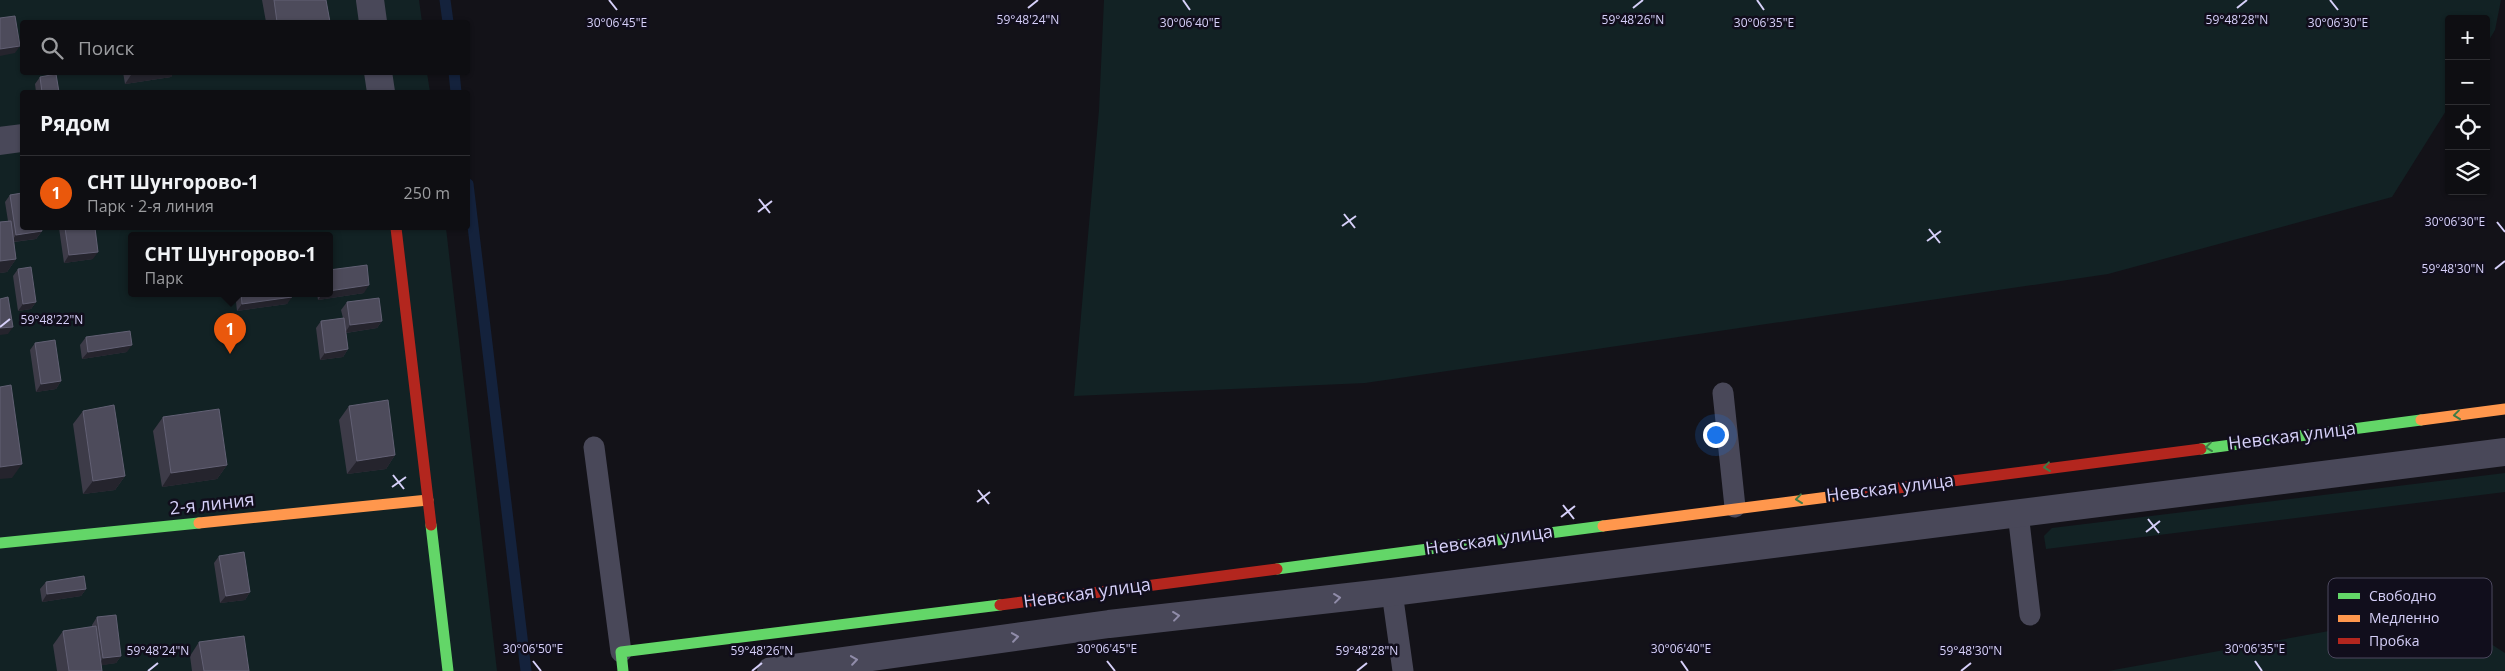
<!DOCTYPE html>
<html lang="ru">
<meta charset="utf-8">
<style>
body{margin:0;font-family:"Open Sans",sans-serif;background:#17171b;color:#f1f3f6}
.controls{position:absolute;right:15px;top:15px;display:grid;overflow:hidden;border-radius:5px;box-shadow:0 1px 4px #0004}
.controls button{width:45px;height:45px;display:grid;place-items:center;padding:0;border:0;border-bottom:1px solid #2e2e32;background:#0e0e12;color:#f1f3f6;font:25px sans-serif}
.you{position:absolute;left:1715px;top:434px;width:18px;height:18px;margin:-12px;border:4px solid #fff;border-radius:50%;background:#1a73e8;box-shadow:0 0 0 8px #1a73e833}
.badge{display:grid;place-items:center;width:32px;height:32px;border-radius:50%;background:#ea580c;color:#fff;font-size:16px;font-weight:700}
.pin{position:absolute;translate:-50% -41px;filter:drop-shadow(0 1px 2px #0008)}
.pin::after{content:'';position:absolute;top:26px;width:18px;height:15px;background:inherit;clip-path:polygon(0 0,100% 0,50% 100%)}
.popup{position:absolute;left:128px;top:232px;width:205px;height:65px;box-sizing:border-box;display:grid;place-content:center;border-radius:5px;background:#0e0e12;filter:drop-shadow(0 1px 4px #0005);font-size:16px;white-space:nowrap;color:#9b9c9f}
.popup b{font-size:19px;color:#f1f3f6}
.popup::after{content:'';position:absolute;left:50%;top:100%;margin-left:-10px;border:10px solid transparent;border-top-color:#0e0e12}
.list{margin:0;padding:0;list-style:none}
h2{display:flex;justify-content:space-between;align-items:center;height:65px;margin:0;padding:0 20px;font-size:21px}
h2 small{font-size:16px;font-weight:400;color:#9b9c9f}
.list li{display:grid;grid-template-columns:32px 1fr auto;gap:15px;align-items:center;box-sizing:border-box;height:75px;padding:0 20px;border-top:1px solid #2e2e32}
.list b{display:block;font-size:19px;white-space:nowrap}
.list p{margin:0;font-size:16px;white-space:nowrap;color:#9b9c9f}
.list em{font-size:16px;font-style:normal;color:#9b9c9f}
.icon{flex:none;width:28px;height:28px;fill:none;stroke:currentColor;stroke-width:2;stroke-linecap:round;stroke-linejoin:round}
.map{position:relative;flex:none;width:2505px;height:671px;overflow:hidden}
.search{position:absolute;background:#0e0e12;box-shadow:0 1px 4px #0004;left:20px;top:20px;width:450px;height:55px;display:flex;align-items:center;gap:12px;box-sizing:border-box;padding:0 18px;border-radius:5px;color:#9b9c9f;font-size:19px}
.panel{position:absolute;background:#0e0e12;box-shadow:0 1px 4px #0004;left:20px;top:90px;width:450px;height:140px;border-radius:5px}
.map>svg:first-child{display:block}
.green{fill:#122224;fill-rule:evenodd}
.lines{fill:none;stroke-linecap:round;stroke-linejoin:round}
.stream{stroke:#14223c;stroke-width:11}
.lane{stroke:#494859;stroke-width:21}
.street{stroke:#494859;stroke-width:28}
.fast{stroke:#63d668;stroke-width:11}
.slow{stroke:#ff974d;stroke-width:11}
.jam{stroke:#b3261e;stroke-width:11}
.wall{fill:#3d3b48}
.shaded-wall{fill:#25242d}
.building{fill:#4d4b5b;stroke:#626074}
.oneway{stroke:#3e7c46}
.oneway2{stroke:#908ca9}
.ticks{fill:none;stroke:#d6d0f9;stroke-width:2}
.labels{text-anchor:middle;stroke-width:5;stroke-linejoin:round;paint-order:stroke}
.street-label{font-size:18px;fill:#d6d0f9;stroke:#110e1c}
.key{fill:#110e1c;stroke:#4c485e;stroke-width:1}
.key-label{font-size:14px;fill:#d6d0f9}
.ticks-label{font-size:12px;text-anchor:middle;fill:#d6d0f9;stroke:#110e1c;stroke-width:5;stroke-linejoin:round;paint-order:stroke}
</style>
<div class="map">
<svg width="2505" height="671" viewBox="0 0 2505 671">
<rect width="100%" height="100%" fill="#131218"/>
<path class="green" d="M 0,0 L 419,0 L 422,22 L 22,22 L 22,72 L 427,73 L 430,92 L 22,92 L 22,228 L 446,228 L 497,671 L 0,671 ZM 131,235 L 329,235 L 329,293 L 131,293 Z
M 1104,0 L 2501,0 L 2495,30 L 2486,45 L 2486,19 L 2449,19 L 2449,106 L 2392,197 L 2108,274 L 1365,383 L 1074,396 L 1099,110 Z
M 2505,473 L 2505,492 L 2046,549 L 2044,536 L 2052,528 Z
M 2440,611 L 2505,653 L 2505,671 L 2108,671 Z"/>
<g class="lines">
<path class="stream" d="M 445,0 L 448,22
M 454,72 L 456,92
M 468,184 L 526,671"/>
<path class="lane" d="M 1723,393 L 1735,507
M 594,447 L 621,652
M 2018,513 L 2030,615
M 1392,592 L 1403,671"/>
<path class="street" d="M 370,0 L 373,22
M 378,72 L 381,92
M 0,141 L 22,138
M 771,671 L 1109,624 L 1392,592 L 2505,452"/>
<path class="fast" d="M 2201,449 L 2421,420
M 431,525 L 448,671
M 0,543 L 199,523
M 1277,569 L 1603,526
M 623,671 L 621,652 L 1000,605"/>
<path class="slow" d="M 2421,420 L 2505,409
M 199,523 L 428,500
M 1603,526 L 1859,493"/>
<path class="jam" d="M 396,228 L 431,525
M 1859,493 L 2201,449
M 1000,605 L 1277,569"/>
</g>
<path class="wall" d="M 262,0 L 326,0 L 330,22 L 266,22 Z
M 123,72 L 174,72 L 171,77 L 125,84 Z
M 40,77 L 59,92 L 36,92 L 35,84 Z
M 10,195 L 42,231 L 36,239 L 14,242 L 16,259 L 7,272 L 0,273 L 0,222 L 8,221 L 5,202 Z
M 59,228 L 95,228 L 93,259 L 64,263 Z
M 18,269 L 36,302 L 31,309 L 18,311 L 13,276 Z
M 235,293 L 291,293 L 287,304 L 237,311 Z
M 317,293 L 364,293 L 318,300 Z
M 347,302 L 382,321 L 377,328 L 346,333 L 348,349 L 343,357 L 320,360 L 316,328 L 321,321 L 343,318 L 341,310 Z
M 86,337 L 127,352 L 82,359 L 80,345 Z
M 35,343 L 61,381 L 56,389 L 36,392 L 30,350 Z
M 349,406 L 395,455 L 386,469 L 347,474 L 339,420 Z
M 83,411 L 125,476 L 115,490 L 83,494 L 73,424 Z
M 163,417 L 227,465 L 217,479 L 162,487 L 153,431 Z
M 219,556 L 250,592 L 245,600 L 220,603 L 214,563 Z
M 46,582 L 86,589 L 81,596 L 42,602 L 40,589 Z
M 97,617 L 121,656 L 116,663 L 101,665 L 102,671 L 57,671 L 53,645 L 63,631 L 92,627 L 92,625 Z
M 199,642 L 249,671 L 192,671 L 190,656 Z"/>
<path class="shaded-wall" d="M 20,46 L 15,53 L 0,56 L 0,49 Z
M 133,72 L 174,72 L 171,77 L 125,84 Z
M 42,231 L 36,239 L 11,242 L 16,235 Z
M 98,252 L 93,259 L 64,263 L 69,255 Z
M 16,259 L 7,272 L 0,273 L 0,261 Z
M 369,285 L 364,293 L 318,300 L 323,293 L 329,293 L 329,291 Z
M 292,297 L 287,304 L 237,311 L 242,304 Z
M 36,302 L 31,309 L 18,311 L 23,304 Z
M 382,321 L 377,328 L 345,333 L 350,325 Z
M 13,327 L 8,334 L 0,335 L 0,328 Z
M 132,345 L 127,352 L 82,359 L 88,352 Z
M 348,349 L 343,357 L 320,360 L 325,353 Z
M 61,381 L 56,389 L 36,392 L 41,384 Z
M 395,455 L 386,469 L 347,474 L 357,461 Z
M 22,464 L 12,478 L 0,479 L 0,467 Z
M 227,465 L 217,479 L 162,487 L 171,473 Z
M 125,476 L 115,490 L 83,494 L 93,481 Z
M 86,589 L 81,596 L 42,602 L 47,594 Z
M 250,592 L 245,600 L 220,603 L 226,596 Z
M 121,656 L 116,663 L 98,666 L 103,658 Z"/>
<path class="building" d="M 274,0 L 326,0 L 330,22 L 277,22 Z
M 15,16 L 20,46 L 0,49 L 0,18 Z
M 56,74 L 59,92 L 42,92 L 40,77 Z
M 22,193 L 22,228 L 41,228 L 42,231 L 16,235 L 10,195 Z
M 11,221 L 16,259 L 0,261 L 0,222 Z
M 65,228 L 95,228 L 98,252 L 69,255 Z
M 367,265 L 369,285 L 329,291 L 329,270 Z
M 31,267 L 36,302 L 23,304 L 18,269 Z
M 241,293 L 291,293 L 292,297 L 242,304 Z
M 8,297 L 13,327 L 0,328 L 0,299 Z
M 379,298 L 382,321 L 350,325 L 347,302 Z
M 344,318 L 348,349 L 325,353 L 321,321 Z
M 130,331 L 132,345 L 88,352 L 86,337 Z
M 55,340 L 61,381 L 41,384 L 35,343 Z
M 11,385 L 22,464 L 0,467 L 0,387 Z
M 388,400 L 395,455 L 357,461 L 349,406 Z
M 114,405 L 125,476 L 93,481 L 83,411 Z
M 219,409 L 227,465 L 171,473 L 163,417 Z
M 244,552 L 250,592 L 226,596 L 219,556 Z
M 84,576 L 86,589 L 47,594 L 46,582 Z
M 116,615 L 121,656 L 103,658 L 97,617 Z
M 96,626 L 102,671 L 69,671 L 63,631 Z
M 244,636 L 249,671 L 204,671 L 199,642 Z"/>
<defs><path id="oneway-chevron" d="M-2-3.5L2.5 0L-2 3.5" fill="none" stroke-width="1.6" stroke-linecap="round" stroke-linejoin="round" transform="scale(1.25)"/></defs>
<g class="oneway">
<use href="#oneway-chevron" transform="translate(2457 415) rotate(173)"/>
<use href="#oneway-chevron" transform="translate(2209 447) rotate(173)"/>
<use href="#oneway-chevron" transform="translate(2047 467) rotate(173)"/>
<use href="#oneway-chevron" transform="translate(1799 499) rotate(173)"/>
</g>
<g class="oneway2">
<use href="#oneway-chevron" transform="translate(1337 598) rotate(-7)"/>
<use href="#oneway-chevron" transform="translate(1176 616) rotate(-7)"/>
<use href="#oneway-chevron" transform="translate(1015 637) rotate(-8)"/>
<use href="#oneway-chevron" transform="translate(854 660) rotate(-8)"/>
</g>
<path class="ticks" d="M 609,0 L 617,10M 1183,0 L 1190,10M 1757,0 L 1764,10M 2330,0 L 2338,10M 1028,8 L 1038,0M 1633,8 L 1643,0M 2237,8 L 2247,0M 759,199 L 770,213M 758,212 L 772,201M 1344,214 L 1355,228M 2497,222 L 2505,232M 1342,226 L 1356,216M 1929,229 L 1940,243M 1927,241 L 1941,231M 2495,269 L 2505,261M 0,327 L 10,319M 393,475 L 404,489M 392,487 L 406,477M 978,490 L 989,504M 977,502 L 990,492M 1563,505 L 1574,519M 1561,517 L 1575,506M 2148,519 L 2159,533M 2146,532 L 2160,521M 533,661 L 541,671M 1107,661 L 1115,671M 1681,661 L 1688,671M 2255,661 L 2262,671M 148,671 L 158,663M 752,671 L 762,663M 1357,671 L 1367,663M 1961,671 L 1971,663"/>
<g class="labels">
<g class="street-label">
<text transform="translate(2292 436) rotate(-7)" y="6">Невская улица</text>
<text transform="translate(1890 488) rotate(-7)" y="6">Невская улица</text>
<text transform="translate(212 504) rotate(-6)" y="6">2-я линия</text>
<text transform="translate(1489 540) rotate(-8)" y="6">Невская улица</text>
<text transform="translate(1087 593) rotate(-8)" y="6">Невская улица</text>
</g>
</g>
<rect x="2328" y="578" width="164" height="80" rx="8" class="key"/>
<rect x="2338" y="593" width="22" height="6" fill="#63d668"/>
<rect x="2338" y="615" width="22" height="7" fill="#ff974d"/>
<rect x="2338" y="638" width="22" height="6" fill="#b3261e"/>
<g class="key-label">
<text x="2369" y="601">Свободно</text>
<text x="2369" y="623">Медленно</text>
<text x="2369" y="646">Пробка</text>
</g>
<g class="ticks-label">
<text x="1028" y="24">59°48'24"N</text>
<text x="1633" y="24">59°48'26"N</text>
<text x="2237" y="24">59°48'28"N</text>
<text x="617" y="27">30°06'45"E</text>
<text x="1190" y="27">30°06'40"E</text>
<text x="1764" y="27">30°06'35"E</text>
<text x="2338" y="27">30°06'30"E</text>
<text x="2455" y="226">30°06'30"E</text>
<text x="2453" y="273">59°48'30"N</text>
<text x="52" y="324">59°48'22"N</text>
<text x="533" y="653">30°06'50"E</text>
<text x="1107" y="653">30°06'45"E</text>
<text x="1681" y="653">30°06'40"E</text>
<text x="2255" y="653">30°06'35"E</text>
<text x="158" y="655">59°48'24"N</text>
<text x="762" y="655">59°48'26"N</text>
<text x="1367" y="655">59°48'28"N</text>
<text x="1971" y="655">59°48'30"N</text>
</g>
</svg>
<div class="controls">
<button>+</button>
<button>−</button>
<button><svg class="icon" aria-label="locate" viewBox="0 0 24 24"><circle cx="12" cy="12" r="6"/><path d="M12 2v4M12 18v4M2 12h4M18 12h4"/></svg></button>
<button><svg class="icon" aria-label="layers" viewBox="0 0 24 24"><path d="M12 4l9 5-9 5-9-5zM3 14l9 5 9-5"/></svg></button>
</div>
<div class="you"></div>
<div class="pin badge" style="left:230px;top:354px">1</div>
<div class="popup"><b>СНТ Шунгорово-1</b>Парк</div>
<div class="search"><svg class="icon" aria-label="search" viewBox="0 0 24 24"><circle cx="10" cy="10" r="6"/><path d="M15 15l6 6"/></svg>Поиск</div>
<section class="panel">
<h2>Рядом<small></small></h2>
<ul class="list">
<li><span class="badge">1</span><div><b>СНТ Шунгорово-1</b><p>Парк · 2-я линия</p></div><em>250 m</em></li>
</ul>
</section>
</div>
